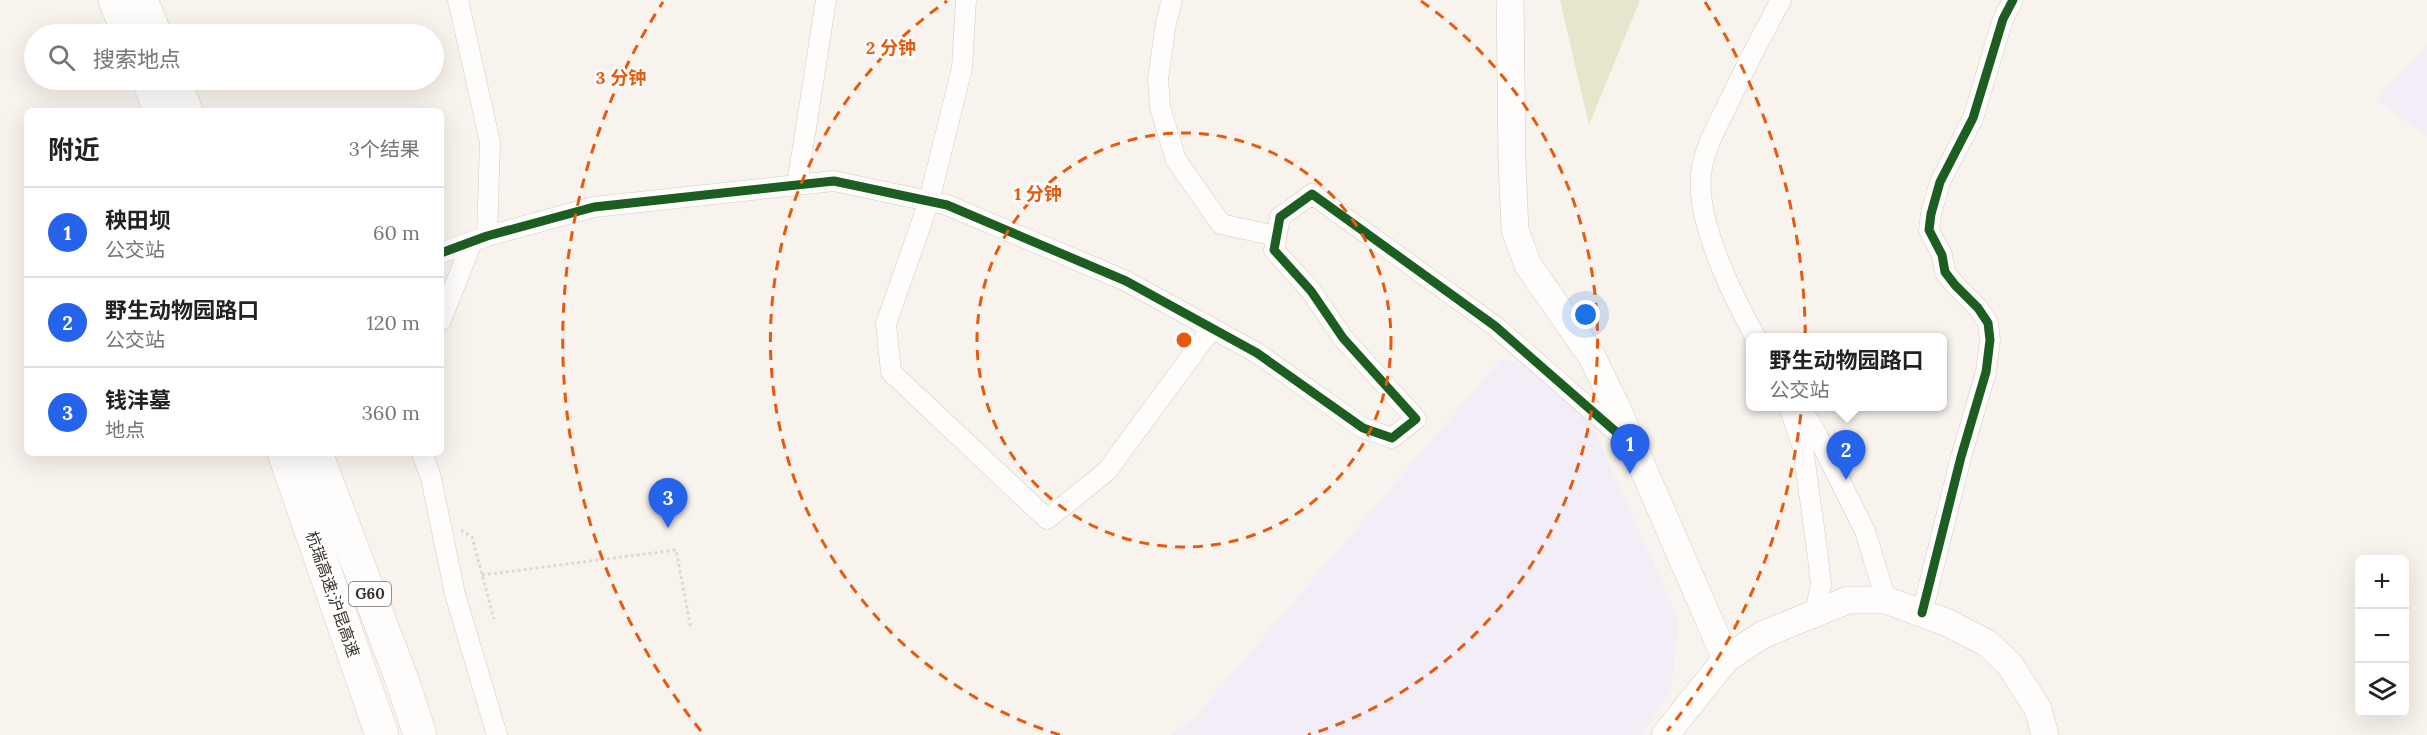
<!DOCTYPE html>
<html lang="zh">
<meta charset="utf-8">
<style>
body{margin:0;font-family:Lora,"Noto Sans SC",serif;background:#f2f2f2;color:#222}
.controls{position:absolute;right:18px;bottom:18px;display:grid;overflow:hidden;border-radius:9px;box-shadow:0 6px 24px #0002}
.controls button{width:54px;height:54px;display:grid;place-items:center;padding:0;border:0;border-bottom:2px solid #e0e0e0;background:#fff;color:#222;font:30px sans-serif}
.you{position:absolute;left:1586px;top:315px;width:21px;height:21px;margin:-15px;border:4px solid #fff;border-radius:50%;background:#1a73e8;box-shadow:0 0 0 9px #1a73e833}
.badge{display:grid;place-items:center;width:39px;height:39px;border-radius:50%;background:#2563eb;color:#fff;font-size:20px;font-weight:700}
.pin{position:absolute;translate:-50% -50px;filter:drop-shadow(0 2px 3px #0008)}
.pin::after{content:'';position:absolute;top:32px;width:21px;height:18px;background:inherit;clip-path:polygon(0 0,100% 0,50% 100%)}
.popup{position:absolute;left:1746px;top:333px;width:201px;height:78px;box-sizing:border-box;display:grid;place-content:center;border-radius:9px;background:#fff;filter:drop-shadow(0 2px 4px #0005);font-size:20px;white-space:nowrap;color:#767676}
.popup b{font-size:22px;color:#222}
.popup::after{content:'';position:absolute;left:50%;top:100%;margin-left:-12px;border:12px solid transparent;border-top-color:#fff}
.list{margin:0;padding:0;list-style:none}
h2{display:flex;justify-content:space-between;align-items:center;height:78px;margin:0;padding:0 24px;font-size:26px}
h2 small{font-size:20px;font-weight:400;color:#767676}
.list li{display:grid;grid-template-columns:39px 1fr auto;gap:18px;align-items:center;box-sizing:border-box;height:90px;padding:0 24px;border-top:2px solid #e0e0e0}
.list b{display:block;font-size:22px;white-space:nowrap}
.list p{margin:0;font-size:20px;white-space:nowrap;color:#767676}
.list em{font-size:20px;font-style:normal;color:#767676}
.icon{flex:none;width:33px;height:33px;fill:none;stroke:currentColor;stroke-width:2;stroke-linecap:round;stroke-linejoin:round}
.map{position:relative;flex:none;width:2427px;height:735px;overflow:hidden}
.search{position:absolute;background:#fff;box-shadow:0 6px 24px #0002;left:24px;top:24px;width:420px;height:66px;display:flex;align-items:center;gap:15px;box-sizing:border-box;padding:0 21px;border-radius:33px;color:#767676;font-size:22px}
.panel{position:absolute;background:#fff;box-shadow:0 6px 24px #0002;left:24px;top:108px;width:420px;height:348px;border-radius:9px}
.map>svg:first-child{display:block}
.education{fill:#f2edf6}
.green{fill:#e5e6cb}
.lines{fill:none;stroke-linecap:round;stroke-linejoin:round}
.street-casing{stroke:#d2ccc6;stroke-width:21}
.secondary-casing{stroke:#d2ccc6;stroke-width:28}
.highway-casing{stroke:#d2ccc6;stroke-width:34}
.path{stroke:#dcdad8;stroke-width:3;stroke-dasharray:3 3;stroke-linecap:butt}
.street{stroke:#fefdfc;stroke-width:20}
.secondary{stroke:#fefdfc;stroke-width:27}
.highway{stroke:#fefdfc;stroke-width:33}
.cycleway-casing{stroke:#fff;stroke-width:13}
.cycleway{stroke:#1b5e20;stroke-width:9}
.ring{fill:none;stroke:#e8590c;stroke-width:3;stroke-dasharray:10 8}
.labels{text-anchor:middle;stroke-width:5;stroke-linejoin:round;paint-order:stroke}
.shield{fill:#fff;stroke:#736e69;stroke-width:1.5}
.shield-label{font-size:15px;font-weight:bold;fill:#373029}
.street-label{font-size:16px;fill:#373029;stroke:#fff}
.centre{fill:#e8590c;stroke:#fff;stroke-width:3}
.ring-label{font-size:18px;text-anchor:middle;font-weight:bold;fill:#e8590c;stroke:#fff;stroke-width:5;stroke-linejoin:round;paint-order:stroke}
</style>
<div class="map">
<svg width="2427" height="735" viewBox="0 0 2427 735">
<rect width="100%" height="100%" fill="#f9f3ed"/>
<path class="education" d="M 2427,45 L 2427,136 L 2376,100 Z
M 1501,359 L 1538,368 L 1588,416 L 1679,621 L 1671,689 L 1642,735 L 1171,735 L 1197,715 Z"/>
<path class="green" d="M 1560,0 L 1640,0 L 1589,125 Z"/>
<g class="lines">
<defs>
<path id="street" d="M 458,0 L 490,142 L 487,236
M 966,0 L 962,68 L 929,201 L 886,324 L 891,372 L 1047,519 L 1107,471 L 1212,328
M 1172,0 L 1166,23 L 1158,79 L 1160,107 L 1176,160 L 1221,224 L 1276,236
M 797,185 L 826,0
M 441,253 L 487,236 L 594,207 L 834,181 L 947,205 L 1126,281 L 1257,353 L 1363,428 L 1392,438 L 1416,419 L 1343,338 L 1311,291 L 1274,250 L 1280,217 L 1312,194 L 1495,326 L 1629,443
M 441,320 L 472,242
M 1756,338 C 1733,297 1696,222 1701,174 C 1704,149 1716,128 1727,106 C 1744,70 1762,35 1781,0
M 1789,406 L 1803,448 L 1817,550 L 1821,584 L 1815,612
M 1798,406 L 1814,429 L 1865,531 L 1886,600
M 422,453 L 431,478 L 455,594 L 497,735
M 1922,613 L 1961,457 L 1986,372 L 1990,340 L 1988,323 L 1978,308 L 1955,285 L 1945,272 L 1942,255 L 1929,230 L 1931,214 L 1940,182 L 1973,118 L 2003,19 L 2013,0"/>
<path id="secondary" d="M 1510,0 L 1512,162 L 1515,230 L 1528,265 L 1592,357 L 1615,404 L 1726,659
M 1665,735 L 1726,659 L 1762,635 L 1848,600 L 1886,600 L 1948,623 L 1987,643 L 2010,665 L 2038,709 L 2045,735"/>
<path id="highway" d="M 115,0 L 129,34
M 141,0 L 155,34
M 148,80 L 161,111
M 174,80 L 186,111
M 284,453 L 382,735
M 316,453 L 402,680 L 420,735"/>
</defs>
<use href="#street" class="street-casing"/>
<use href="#secondary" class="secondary-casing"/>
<use href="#highway" class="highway-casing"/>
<path class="path" d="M 461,530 L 472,537 L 494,619
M 482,575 L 676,550 L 691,629"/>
<use href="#street" class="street"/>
<use href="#secondary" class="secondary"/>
<use href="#highway" class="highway"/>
<defs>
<path id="cycleway" d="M 441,253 L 487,236 L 594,207 L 834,181 L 947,205 L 1126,281 L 1257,353 L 1363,428 L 1392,438 L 1416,419 L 1343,338 L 1311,291 L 1274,250 L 1280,217 L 1312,194 L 1495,326 L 1631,445
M 1922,613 L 1961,457 L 1986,372 L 1990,340 L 1988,323 L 1978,308 L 1955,285 L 1945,272 L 1942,255 L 1929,230 L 1931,214 L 1940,182 L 1973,118 L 2003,19 L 2013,0"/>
</defs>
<use href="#cycleway" class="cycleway-casing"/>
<use href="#cycleway" class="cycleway"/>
</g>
<g class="ring">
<circle cx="1184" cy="340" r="207"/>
<path d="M1060 735A414 414 0 0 1 947 1M1421 1A414 414 0 0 1 1308 735"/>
<path d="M701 731A621 621 0 0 1 663 2M1705 2A621 621 0 0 1 1667 731"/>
</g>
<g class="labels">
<rect class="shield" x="349" y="582" width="42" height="24" rx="4.5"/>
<g class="shield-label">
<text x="370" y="599">G60</text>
</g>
<g class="street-label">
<text transform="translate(333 594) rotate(71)" y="6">杭瑞高速;沪昆高速</text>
</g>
</g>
<circle cx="1184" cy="340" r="9" class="centre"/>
<g class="ring-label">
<text x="891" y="54">2 分钟</text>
<text x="621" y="84">3 分钟</text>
<text x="1038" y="200">1 分钟</text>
</g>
</svg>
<div class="controls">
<button>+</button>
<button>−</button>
<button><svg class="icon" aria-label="layers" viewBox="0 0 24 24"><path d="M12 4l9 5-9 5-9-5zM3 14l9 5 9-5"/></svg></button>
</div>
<div class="you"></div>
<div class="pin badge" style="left:1630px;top:474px">1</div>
<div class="pin badge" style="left:1846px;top:480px">2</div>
<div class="popup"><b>野生动物园路口</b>公交站</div>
<div class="pin badge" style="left:668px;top:528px">3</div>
<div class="search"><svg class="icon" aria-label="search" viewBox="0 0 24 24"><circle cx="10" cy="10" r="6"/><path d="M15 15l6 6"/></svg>搜索地点</div>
<section class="panel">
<h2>附近<small>3个结果</small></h2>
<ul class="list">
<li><span class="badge">1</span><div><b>秧田坝</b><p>公交站</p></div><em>60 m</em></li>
<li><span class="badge">2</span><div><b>野生动物园路口</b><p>公交站</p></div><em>120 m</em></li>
<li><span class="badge">3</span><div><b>钱沣墓</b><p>地点</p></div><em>360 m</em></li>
</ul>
</section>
</div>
